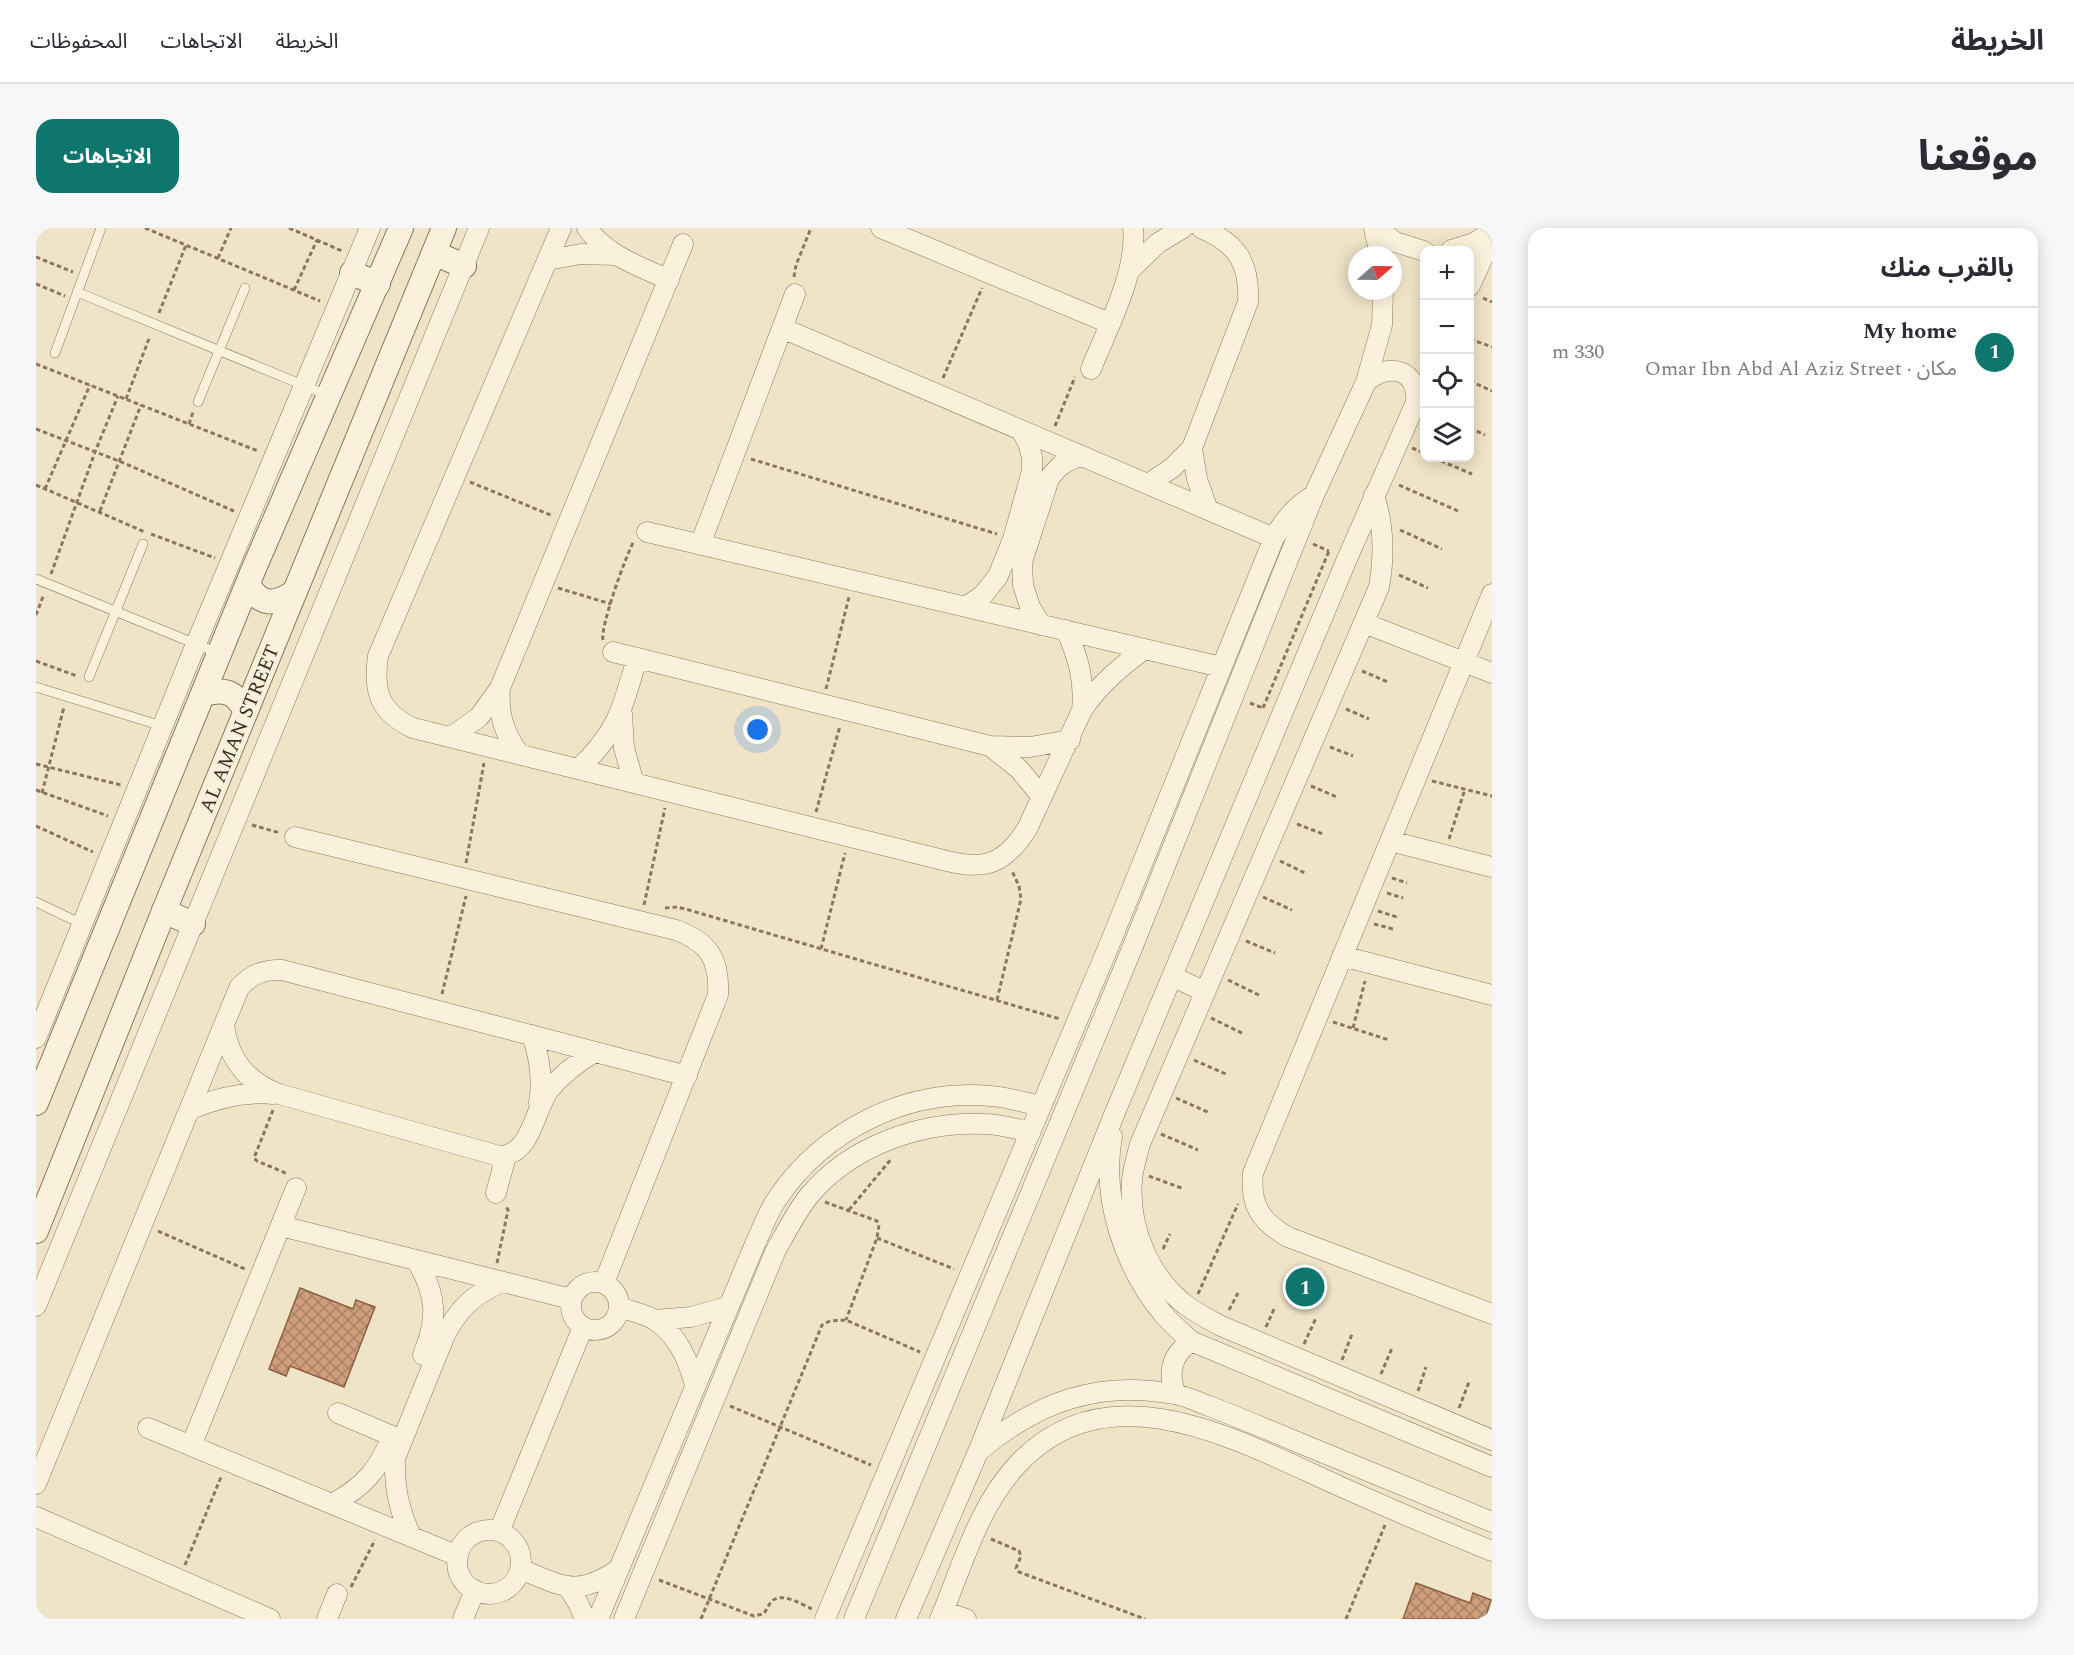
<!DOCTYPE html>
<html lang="ar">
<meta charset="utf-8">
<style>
body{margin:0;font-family:Spectral,"Noto Sans Arabic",serif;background:#f7f7f7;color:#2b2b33;direction:rtl}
.controls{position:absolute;right:18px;top:18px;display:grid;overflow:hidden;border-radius:12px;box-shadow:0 3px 15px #0003}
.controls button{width:54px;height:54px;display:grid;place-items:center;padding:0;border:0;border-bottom:2px solid #e1e1e2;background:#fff;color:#2b2b33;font:30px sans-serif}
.compass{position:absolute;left:1312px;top:18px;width:54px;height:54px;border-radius:50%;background:#fff;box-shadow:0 3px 15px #0003;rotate:70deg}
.you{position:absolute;left:722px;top:502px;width:21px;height:21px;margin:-15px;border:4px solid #fff;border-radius:50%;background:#1a73e8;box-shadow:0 0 0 9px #1a73e833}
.badge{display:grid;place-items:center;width:39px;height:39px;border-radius:50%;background:#0f766e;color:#fff;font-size:20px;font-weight:700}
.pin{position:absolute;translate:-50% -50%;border:3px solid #fff;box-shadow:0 2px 6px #0006}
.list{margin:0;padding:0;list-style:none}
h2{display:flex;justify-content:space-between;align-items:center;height:78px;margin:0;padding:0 24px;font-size:26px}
h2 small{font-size:20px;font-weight:400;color:#7c7c81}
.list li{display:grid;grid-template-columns:39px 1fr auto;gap:18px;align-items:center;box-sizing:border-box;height:90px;padding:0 24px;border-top:2px solid #e1e1e2}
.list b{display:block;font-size:22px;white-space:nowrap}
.list p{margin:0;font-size:20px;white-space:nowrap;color:#7c7c81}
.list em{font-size:20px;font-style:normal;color:#7c7c81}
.icon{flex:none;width:33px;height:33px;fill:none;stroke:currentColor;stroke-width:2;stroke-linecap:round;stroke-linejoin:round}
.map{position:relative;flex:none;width:1456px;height:1391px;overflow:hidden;direction:ltr;border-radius:18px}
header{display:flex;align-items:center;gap:36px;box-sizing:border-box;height:84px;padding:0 30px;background:#fff;border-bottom:2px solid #e1e1e2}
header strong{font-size:28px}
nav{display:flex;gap:33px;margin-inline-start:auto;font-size:21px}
.intro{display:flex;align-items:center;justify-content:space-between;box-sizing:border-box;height:144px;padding:0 36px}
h1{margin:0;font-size:42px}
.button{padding:15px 27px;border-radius:18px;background:#0f766e;color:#fff;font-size:21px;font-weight:700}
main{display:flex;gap:36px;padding:0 36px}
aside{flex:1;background:#fff;border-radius:18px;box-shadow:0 3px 15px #0003}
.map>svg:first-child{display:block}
.building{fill:url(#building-cross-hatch);stroke:#8d5f41;stroke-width:1.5}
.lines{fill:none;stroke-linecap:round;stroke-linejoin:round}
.service-casing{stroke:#8d765c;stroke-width:10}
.minor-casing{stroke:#8d765c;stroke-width:21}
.tertiary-casing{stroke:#8d765c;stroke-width:26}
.path{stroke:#8d765c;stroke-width:3;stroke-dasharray:4.5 3;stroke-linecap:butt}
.service{stroke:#faf1dc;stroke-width:9}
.minor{stroke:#faf1dc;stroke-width:20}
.tertiary{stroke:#faf1dc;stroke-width:24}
.labels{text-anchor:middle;stroke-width:4.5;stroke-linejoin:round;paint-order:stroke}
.street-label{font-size:20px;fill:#3d2e20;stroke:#f7eed8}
</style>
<header>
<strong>الخريطة</strong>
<nav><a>الخريطة</a><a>الاتجاهات</a><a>المحفوظات</a></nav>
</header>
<div class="intro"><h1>موقعنا</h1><a class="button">الاتجاهات</a></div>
<main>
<aside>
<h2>بالقرب منك<small></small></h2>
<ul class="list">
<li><span class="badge">1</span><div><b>My home</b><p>مكان · Omar Ibn Abd Al Aziz Street</p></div><em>330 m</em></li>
</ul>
</aside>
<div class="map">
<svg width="1456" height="1391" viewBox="0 0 1456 1391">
<defs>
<pattern id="building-cross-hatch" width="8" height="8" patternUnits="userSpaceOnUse" patternTransform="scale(1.5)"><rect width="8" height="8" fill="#cf9f7d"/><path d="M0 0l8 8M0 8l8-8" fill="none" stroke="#a98266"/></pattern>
</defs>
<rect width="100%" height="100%" fill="#f0e4c8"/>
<path class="building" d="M 1262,1050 L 1277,1056 L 1271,1072 L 1256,1066 Z
M 264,1060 L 317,1081 L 320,1072 L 339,1079 L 308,1159 L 254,1138 L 250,1148 L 233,1141 Z
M 1380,1355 L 1434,1375 L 1437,1365 L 1455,1372 L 1449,1391 L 1367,1391 Z"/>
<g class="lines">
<defs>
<path id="service" d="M 41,64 L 291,167
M 19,125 L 65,0
M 162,174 L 209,60
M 0,351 L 182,425
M 53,449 L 107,316
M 0,459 L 126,498
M 0,674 L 46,696"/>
<path id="minor" d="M 525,0 L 342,428 C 337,463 343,484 377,500 L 911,633 C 950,643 969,635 991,601 L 1046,482 C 1064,456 1084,439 1109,421
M 551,0 C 571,28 603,38 633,52
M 845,0 L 1073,95
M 1338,0 L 1344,27
M 1341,0 L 1359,14 L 1388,23
M 1415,22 L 1438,15 L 1456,3
M 512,32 L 545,26 L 579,27
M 1095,41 L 1122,15 L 1147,0
M 1434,58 L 1456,9
M 746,100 L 1238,310
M 1055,141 C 1071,101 1102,43 1097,0
M 1330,154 C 1353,133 1383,142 1380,175
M 1156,220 L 1161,251 L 1172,282
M 1112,256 L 1136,240 L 1156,220 L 1212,74 C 1214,35 1201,15 1165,0
M 1338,267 C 1348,298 1349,327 1343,359 L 1104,916 C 1101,928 1097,940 1096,952 C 1092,1001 1115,1055 1157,1082 C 1166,1088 1176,1093 1185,1098 L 1456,1212
M 611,304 L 1185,439
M 664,317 L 759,66
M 1456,366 L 1217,945 C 1214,977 1224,993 1252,1009 L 1456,1086
M 930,379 L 948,366 L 962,348 L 977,311 L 996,243 L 996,229 L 992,215 L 985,202
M 1328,395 L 1456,445
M 1005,397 L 994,379 L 987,357 L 986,334 L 1013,251 C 1022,238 1030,232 1046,228
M 1030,402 C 1042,429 1049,452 1046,482
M 577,424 L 954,518 L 994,519 L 1034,512
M 464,460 C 462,486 468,505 483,526
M 586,486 L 588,520 L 598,555
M 415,509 L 443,489 L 464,460 L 647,16
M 954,518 L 983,541 L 1006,569
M 542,541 C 581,506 587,479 601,430
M 259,609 L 640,702 C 673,714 684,732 682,767 L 568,1055
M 1354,613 L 1456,639
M 1306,728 L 1456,767
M 1136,748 L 1169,764
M 188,798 C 193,832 211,854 243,866 L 463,928 C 496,927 497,884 513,862 C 526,846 542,834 559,824
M 496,807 C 504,830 507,851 503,875
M 0,810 L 160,416 L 334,0
M 153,882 C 180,870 207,863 237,866
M 1076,908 C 1065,971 1088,1039 1128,1087 C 1136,1096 1146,1105 1155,1113 L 1456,1239
M 460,965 L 470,928
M 245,998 L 535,1071
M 381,1033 C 401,1068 402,1090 387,1127
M535 1078a24 24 0 1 1 48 0a24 24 0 1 1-48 0Z
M 0,1078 L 443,0
M 583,1079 C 594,1083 609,1086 619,1092 C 642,1107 652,1132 659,1157
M 619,1092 L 655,1089 L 691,1079
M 1140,1166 C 1131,1144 1136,1127 1155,1113
M 302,1185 L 356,1208
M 112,1200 L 422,1328
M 155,1218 L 260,960
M 944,1222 C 1002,1174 1062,1152 1138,1166 C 1150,1168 1162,1174 1173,1178 C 1204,1190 1235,1203 1266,1216 C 1329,1242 1393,1268 1456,1294
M 0,1256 L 203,760 C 215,746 228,741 246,742 L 651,848
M 296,1276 C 328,1259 343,1241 356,1208
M 0,1289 L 234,1391
M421 1334a32 32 0 1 1 64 0a32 32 0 1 1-64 0Z
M 463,1304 L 547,1099
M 375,1308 C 363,1282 358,1259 359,1230 L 409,1107 C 424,1079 437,1067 466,1054
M 484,1341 C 527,1358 540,1370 583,1341
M 532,1359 L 542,1375 L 549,1391
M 907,1383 L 930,1391
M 291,1391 L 301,1366
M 427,1391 L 439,1362
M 562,1391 L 719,1016 C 726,1001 732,984 741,971 C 788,901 872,860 955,868 C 972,869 989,875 1005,878
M 588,1391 L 739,1024 C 749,1006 759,986 772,969 C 814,918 884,893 949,896 C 964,896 979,901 994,904
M 789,1391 L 1074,715 L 1238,310 C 1248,291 1260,278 1278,267
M 818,1391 L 1095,723 L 1278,267 L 1330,154 L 1346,97 L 1347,63
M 870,1391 L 942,1224 L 1080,882 L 1311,331 L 1388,156
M 904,1391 C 926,1339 942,1279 981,1237 C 1072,1138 1203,1213 1301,1257 C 1352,1280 1404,1302 1456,1323"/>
<g id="tertiary">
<path d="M 398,25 L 428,38"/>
<path d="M 316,45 L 342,56"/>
<path d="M 212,357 C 225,378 239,377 257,365"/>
<path d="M 168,466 C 189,460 199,464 210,483"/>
<path d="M 128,683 L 157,696"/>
<path d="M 0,875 L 216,345 L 365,0"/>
<path id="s1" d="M 0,1003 L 128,683 L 408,0"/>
</g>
</defs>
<use href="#service" class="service-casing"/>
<use href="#minor" class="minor-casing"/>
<use href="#tertiary" class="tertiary-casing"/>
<path class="path" d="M 109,0 L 284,73
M 253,0 L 306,23
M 0,29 L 37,44
M 182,30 L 195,0
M 758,49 L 760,37 L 775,0
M 0,56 L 29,68
M 258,62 L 281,12
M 1447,70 L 1456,74
M 123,85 L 150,17
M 1434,111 L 1456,119
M 0,136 L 222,223
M 907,150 L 946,60
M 1434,153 L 1456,163
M 90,171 L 114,108
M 153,196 L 157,184
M 1019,198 L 1039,149
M 1434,200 L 1449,207
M 0,201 L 83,233 L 198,283
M 1376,220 L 1388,225
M 1398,230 L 1436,246
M 715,231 L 961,306
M 434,254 L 517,288
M 0,257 L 109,304
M 1363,257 L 1422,283
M 9,261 L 54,157
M 64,283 L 105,177
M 1364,302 L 1406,321
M 115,306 L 179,330
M 1277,316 L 1293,323
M 15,346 L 59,224 L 82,168
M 1363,347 L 1392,360
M 522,360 L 575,376
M 0,387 L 8,366
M 567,412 C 564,399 590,327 598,313
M 0,433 L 41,448
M 1326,443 L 1352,454
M 790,461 L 813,369
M 1214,475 L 1227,480
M 1227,480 L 1293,323
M 1310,481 L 1333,491
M 1294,519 L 1317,528
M 0,536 L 85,557
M 1396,553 L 1456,568
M 1275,558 L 1301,569
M 0,562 L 72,588
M 6,565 L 28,479
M 780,584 L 804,498
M 1261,596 L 1287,606
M 216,597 L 244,605
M 0,598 L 57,624
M 1413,611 L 1429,561
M 1244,633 L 1269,645
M 430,635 L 448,535
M 1356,650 L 1371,655
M 1351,665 L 1367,670
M 1227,669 L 1256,682
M 608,677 L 629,580
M 629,680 L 641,679 L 653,682 L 1024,791
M 1342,683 L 1361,689
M 1338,696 L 1357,701
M 1210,713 L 1239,725
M 785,721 L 809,625
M 1192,752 L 1223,767
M 406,766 L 430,668
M 961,772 L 985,671 L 983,658 L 976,643
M 1175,790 L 1208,806
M 1297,794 L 1353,812
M 1317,800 L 1329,753
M 1158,832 L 1190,846
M 1140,870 L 1174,885
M 237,882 L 218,930 L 221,933 L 252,946
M 1125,906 L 1162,922
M 1113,948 L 1148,961
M 789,974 L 841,993 L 843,997 L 841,1010 L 810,1092
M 813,982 L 856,930
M 122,1003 L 209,1041
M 841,1010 L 918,1041
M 1127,1021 L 1134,1006
M 461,1035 L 472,982 L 470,978
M 1162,1066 L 1202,976
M 1193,1082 L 1202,1065
M 1230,1099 L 1239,1079
M 1268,1116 L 1280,1090
M 1306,1132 L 1316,1106
M 1345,1146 L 1356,1120
M 1382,1163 L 1390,1139
M 694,1178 L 835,1237
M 1423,1180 L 1433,1154
M 955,1311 L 983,1323 L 985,1328 L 980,1340 L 983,1344 L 1109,1391
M 149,1337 L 185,1249
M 623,1352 L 718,1388 L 727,1386 C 731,1382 732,1378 735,1374 C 745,1363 765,1376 776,1381
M 315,1359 L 339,1312
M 665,1391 L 786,1097 L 794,1093 L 810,1092 L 884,1124
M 1310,1391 L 1349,1297"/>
<use href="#service" class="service"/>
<use href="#minor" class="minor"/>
<use href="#tertiary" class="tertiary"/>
</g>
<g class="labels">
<g class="street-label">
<text dy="7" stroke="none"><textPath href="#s1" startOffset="542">AL AMAN STREET</textPath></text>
</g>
</g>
</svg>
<div class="controls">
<button>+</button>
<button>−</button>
<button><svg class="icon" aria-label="locate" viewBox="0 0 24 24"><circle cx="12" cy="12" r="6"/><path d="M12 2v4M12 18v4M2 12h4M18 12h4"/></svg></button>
<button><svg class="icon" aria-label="layers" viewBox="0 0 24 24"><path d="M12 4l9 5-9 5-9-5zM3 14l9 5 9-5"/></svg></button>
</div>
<svg class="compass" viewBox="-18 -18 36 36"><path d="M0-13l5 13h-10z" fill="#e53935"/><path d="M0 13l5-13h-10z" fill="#7c7c81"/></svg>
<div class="you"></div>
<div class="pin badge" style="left:1269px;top:1059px">1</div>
</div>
</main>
